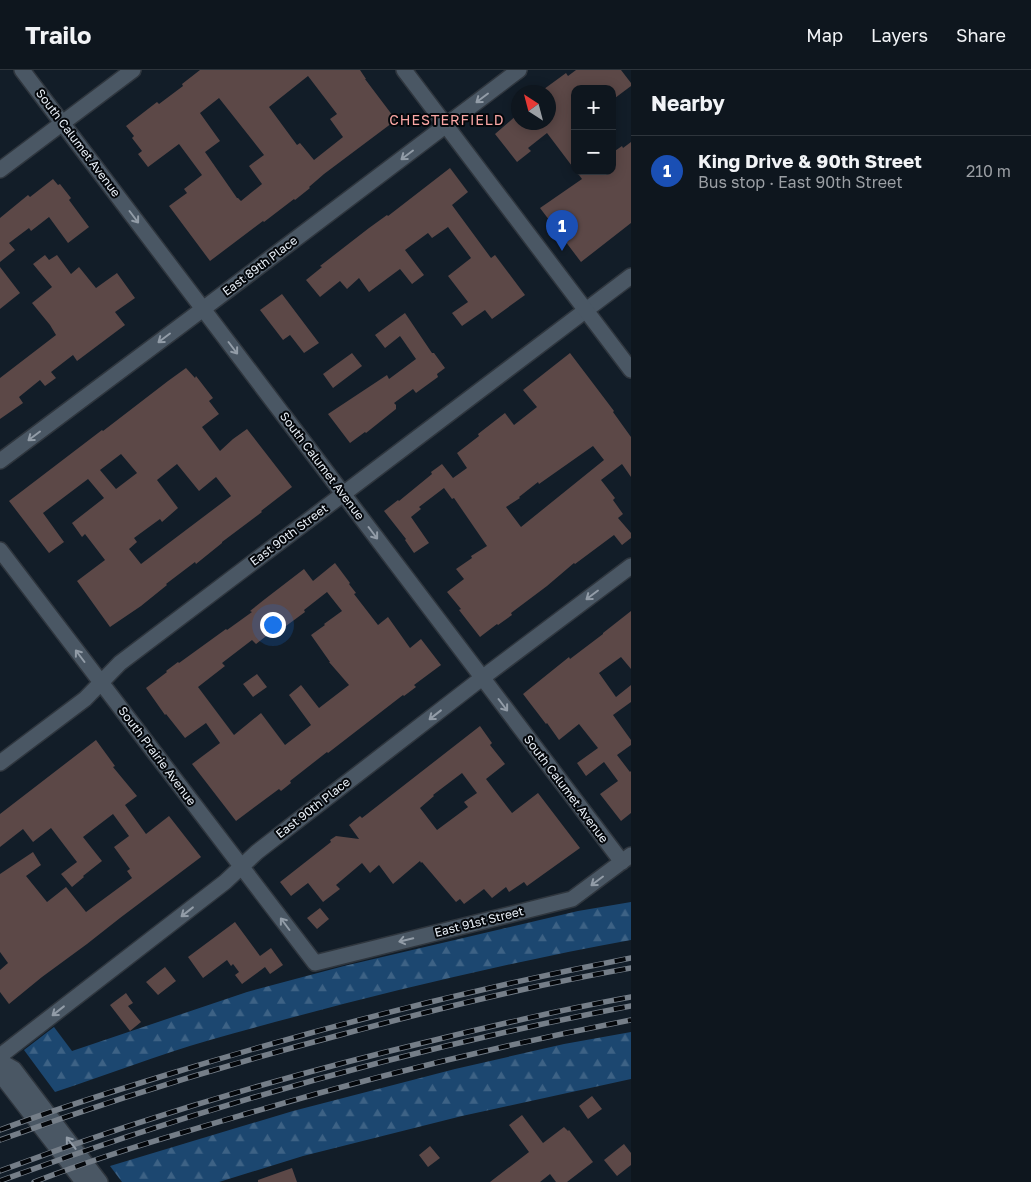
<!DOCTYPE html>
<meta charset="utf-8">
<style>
body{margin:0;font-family:"Golos Text",sans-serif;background:#1c232b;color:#f1f3f6}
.controls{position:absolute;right:15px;top:15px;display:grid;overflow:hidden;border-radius:10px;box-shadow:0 2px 12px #0003}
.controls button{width:45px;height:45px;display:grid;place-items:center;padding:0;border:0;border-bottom:1px solid #2e353c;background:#0e161e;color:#f1f3f6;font:25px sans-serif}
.compass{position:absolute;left:511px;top:15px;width:45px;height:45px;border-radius:50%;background:#0e161e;box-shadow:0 2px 12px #0003;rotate:324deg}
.you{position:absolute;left:272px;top:554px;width:18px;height:18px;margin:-12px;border:4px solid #fff;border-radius:50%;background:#1a73e8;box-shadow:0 0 0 8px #1a73e833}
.badge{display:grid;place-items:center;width:32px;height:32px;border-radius:50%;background:#f59b99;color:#fff;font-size:16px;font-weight:700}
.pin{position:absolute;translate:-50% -41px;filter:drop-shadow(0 1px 2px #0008)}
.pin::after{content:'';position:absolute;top:26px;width:18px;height:15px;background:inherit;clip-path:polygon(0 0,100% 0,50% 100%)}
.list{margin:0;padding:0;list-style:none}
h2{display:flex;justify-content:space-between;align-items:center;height:65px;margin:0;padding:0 20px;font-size:21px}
h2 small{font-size:16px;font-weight:400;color:#9b9fa4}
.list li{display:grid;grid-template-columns:32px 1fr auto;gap:15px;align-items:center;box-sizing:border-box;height:70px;padding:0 20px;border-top:1px solid #2e353c}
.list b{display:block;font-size:19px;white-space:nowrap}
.list p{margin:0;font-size:16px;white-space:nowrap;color:#9b9fa4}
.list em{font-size:16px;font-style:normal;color:#9b9fa4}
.map{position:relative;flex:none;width:631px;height:1112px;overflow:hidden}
header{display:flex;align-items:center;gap:30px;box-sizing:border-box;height:70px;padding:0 25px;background:#0e161e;border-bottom:1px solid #2e353c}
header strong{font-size:24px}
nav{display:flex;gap:28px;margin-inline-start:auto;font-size:18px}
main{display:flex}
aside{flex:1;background:#0e161e}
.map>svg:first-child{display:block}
.forest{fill:url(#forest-firs)}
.building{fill:#5c4847;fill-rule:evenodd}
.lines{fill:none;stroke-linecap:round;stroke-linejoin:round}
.minor-casing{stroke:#2f363e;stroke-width:18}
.tertiary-casing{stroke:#2f363e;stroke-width:18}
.minor{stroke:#4a5764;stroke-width:15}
.tertiary{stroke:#4a5764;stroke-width:15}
.rail-casing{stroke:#757e88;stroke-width:5.5}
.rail{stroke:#04070b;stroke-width:4;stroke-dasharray:11;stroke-linecap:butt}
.oneway{stroke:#929ca7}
.labels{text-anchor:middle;stroke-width:4;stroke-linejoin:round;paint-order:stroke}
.street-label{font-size:12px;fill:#e9f0f8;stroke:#04070b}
.neighbourhood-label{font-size:14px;letter-spacing:1px;fill:#fba7a5;stroke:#04070b}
</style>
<header>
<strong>Trailo</strong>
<nav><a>Map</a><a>Layers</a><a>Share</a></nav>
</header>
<main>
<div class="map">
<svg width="631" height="1112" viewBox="0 0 631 1112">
<defs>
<pattern id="forest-firs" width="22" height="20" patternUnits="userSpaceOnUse" patternTransform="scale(1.25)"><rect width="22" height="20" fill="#1c4770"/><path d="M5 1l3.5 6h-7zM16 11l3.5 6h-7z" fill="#3d6285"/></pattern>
</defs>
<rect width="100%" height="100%" fill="#121d28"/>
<path class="forest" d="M 631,832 L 631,870 C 489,896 349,931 210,970 C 158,985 107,1005 55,1022 L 24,980 L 54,957 L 72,981 L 247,922 L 344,896 L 578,841 Z
M 631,962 L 631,1009 L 462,1046 L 303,1086 L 219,1112 L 122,1112 L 110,1096 L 293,1041 L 455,999 L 564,974 Z"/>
<path class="building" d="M 200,0 L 360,0 L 366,9 L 365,9 L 396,50 L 324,104 L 309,117 L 310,118 L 295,130 L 294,129 L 264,152 L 263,151 L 210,191 L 169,136 L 187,123 L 184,119 L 202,105 L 179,74 L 148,97 L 138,84 L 142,81 L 132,68 L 134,66 L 126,56 L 157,32 L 159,34 L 183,16 L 182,14 ZM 308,6 L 337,44 L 330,49 L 343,67 L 314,90 L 300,73 L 297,75 L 269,37 ZM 219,28 L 264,85 L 249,96 L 262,114 L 241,131 L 238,128 L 237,128 L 205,82 L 220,71 L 200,43 Z
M 576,0 L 621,0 L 631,13 L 631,16 L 615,28 L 612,24 L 612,19 L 575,19 L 575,100 L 547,63 L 528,78 L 531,81 L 517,92 L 495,64 L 518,44 L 518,52 L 548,52 L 548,22 L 540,22 L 566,3 L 568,6 Z
M 631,72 L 631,153 L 581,192 L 540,138 L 582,109 L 576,101 L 612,101 L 612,83 L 622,76 L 623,78 Z
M 450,98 L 468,122 L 452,135 L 491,188 L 495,185 L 525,225 L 492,249 L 485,240 L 462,256 L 452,243 L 468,232 L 448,206 L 471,188 L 448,157 L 432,168 L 428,163 L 405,180 L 424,205 L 412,214 L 400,199 L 369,222 L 359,208 L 347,219 L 340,211 L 320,227 L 306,210 L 322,197 L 320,196 L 369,158 L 387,145 L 388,146 Z
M 53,109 L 58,115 L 60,114 L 71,128 L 69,130 L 89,157 L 68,173 L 49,147 L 31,161 L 29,158 L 9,173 L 15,180 L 0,192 L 0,148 L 28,125 L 30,127 Z
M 45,185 L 49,190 L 57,185 L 71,204 L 79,197 L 96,218 L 117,203 L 135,228 L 115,242 L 125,255 L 77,291 L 73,285 L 51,302 L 56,308 L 45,316 L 40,310 L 19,327 L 23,333 L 0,349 L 0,308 L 56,265 L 50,255 L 32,233 L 52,217 L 33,194 Z
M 0,197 L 20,223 L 0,239 Z
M 282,224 L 319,273 L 304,283 L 290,265 L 283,270 L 260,240 Z
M 405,243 L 432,283 L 434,283 L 445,298 L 437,304 L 438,307 L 416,323 L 413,319 L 394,333 L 396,335 L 396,339 L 366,363 L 365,362 L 350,373 L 328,344 L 387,305 L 389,309 L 416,289 L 400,266 L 385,278 L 375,265 Z
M 352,283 L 362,296 L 333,318 L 323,304 Z
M 570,283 L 614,341 L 613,342 L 631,367 L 631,407 L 622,394 L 601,410 L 615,428 L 613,430 L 623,444 L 618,448 L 631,463 L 631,468 L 622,475 L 614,465 L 575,494 L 574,493 L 547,516 L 511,543 L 512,545 L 498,555 L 497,554 L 480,567 L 459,540 L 461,539 L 447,522 L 464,509 L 456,499 L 472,488 L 471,486 L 487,476 L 454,428 L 452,429 L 444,418 L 419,437 L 421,439 L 411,447 L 429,473 L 414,483 L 405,470 L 406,469 L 384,441 L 398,430 L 399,431 L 432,404 L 431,402 L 442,394 L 453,408 L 467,398 L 457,383 L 479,366 L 478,364 L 505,343 L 514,355 L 537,337 L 523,320 ZM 593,376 L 604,390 L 521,457 L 506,437 L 520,428 L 519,427 L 538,412 L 539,414 Z
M 186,298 L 195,308 L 196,306 L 213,328 L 209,331 L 219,344 L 202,357 L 220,381 L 233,369 L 247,359 L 292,417 L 261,441 L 262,442 L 222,472 L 222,473 L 196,494 L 195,492 L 166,514 L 167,515 L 141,536 L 110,557 L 77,511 L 105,490 L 85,464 L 82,467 L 72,453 L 104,428 L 88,409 L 43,443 L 64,472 L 49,483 L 9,431 L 102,360 L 103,361 L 168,311 ZM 121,384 L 137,403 L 116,419 L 100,400 ZM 177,394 L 199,421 L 216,407 L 231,426 L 141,494 L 129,479 L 137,472 L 134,468 L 160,449 L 162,452 L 178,438 L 157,410 Z
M 335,493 L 350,513 L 349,514 L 356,523 L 354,524 L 378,555 L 388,547 L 410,578 L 421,569 L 441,595 L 414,615 L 416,617 L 404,626 L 403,625 L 328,683 L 327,682 L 290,711 L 291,713 L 281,721 L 279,719 L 236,751 L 192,694 L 220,673 L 206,653 L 185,668 L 166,644 L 165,645 L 146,618 L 167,602 L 166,601 L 178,592 L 179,593 L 226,559 L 227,560 L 252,542 L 250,541 L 265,529 L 304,499 L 313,511 ZM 327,522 L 342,541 L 324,554 L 325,555 L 311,565 L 330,592 L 329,592 L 349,615 L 319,638 L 301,615 L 289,625 L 311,655 L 285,675 L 261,643 L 234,665 L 198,617 L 225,596 L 222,593 L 252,570 L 256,574 L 283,553 L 286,556 L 305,542 L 304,540 Z
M 631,541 L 631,599 L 621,587 L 599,603 L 616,627 L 631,615 L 631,632 L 613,645 L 631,670 L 631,675 L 617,685 L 630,702 L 631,701 L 631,743 L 621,751 L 600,724 L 618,711 L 604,692 L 586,706 L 577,693 L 598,678 L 579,654 L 559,670 L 547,653 L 546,654 L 523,624 L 569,587 L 570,589 L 603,564 L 603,563 Z
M 257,604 L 267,617 L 253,627 L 243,614 Z
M 480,656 L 492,673 L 490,675 L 505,694 L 486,709 L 512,743 L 538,723 L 580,778 L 527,816 L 524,812 L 509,822 L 506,817 L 492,828 L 484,819 L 464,834 L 460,829 L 456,832 L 422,792 L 421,793 L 420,791 L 393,814 L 379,795 L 370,803 L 362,793 L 336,815 L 340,819 L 323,832 L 308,813 L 291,826 L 280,812 L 331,772 L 330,770 L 336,766 L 359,769 L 349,755 L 360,746 L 362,748 ZM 462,703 L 477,723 L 464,732 L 468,737 L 437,760 L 420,738 L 434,726 L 433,725 Z
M 96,670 L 115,696 L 113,697 L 137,726 L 125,735 L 146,764 L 169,746 L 201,787 L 120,848 L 87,874 L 42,907 L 9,934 L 0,922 L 0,900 L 8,893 L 0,882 L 0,804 L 33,782 L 41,795 L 26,806 L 47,832 L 66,817 L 86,842 L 132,808 L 127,801 L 130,799 L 114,777 L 129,766 L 113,744 L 83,767 L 102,791 L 83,806 L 84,807 L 72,817 L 61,804 L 77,792 L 51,758 L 33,772 L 23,759 L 0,777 L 0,744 Z
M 320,838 L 329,849 L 317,859 L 307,848 Z
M 235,852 L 260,886 L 271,878 L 283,895 L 270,904 L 265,897 L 242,914 L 235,905 L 239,902 L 233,894 L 231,896 L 227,890 L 203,908 L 188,887 Z
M 165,897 L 176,911 L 158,925 L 146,912 Z
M 126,923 L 133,933 L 128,936 L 141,952 L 130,961 L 110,935 Z
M 592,1026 L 602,1039 L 588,1049 L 579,1036 Z
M 522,1045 L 543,1073 L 564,1057 L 568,1061 L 569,1060 L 593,1092 L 567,1112 L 556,1112 L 550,1104 L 540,1112 L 490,1112 L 529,1082 L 509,1055 Z
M 624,1074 L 631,1083 L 631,1095 L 617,1106 L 604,1090 Z
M 430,1076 L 440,1088 L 428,1097 L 419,1085 Z
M 292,1098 L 297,1112 L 258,1112 L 258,1110 Z"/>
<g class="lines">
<defs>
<path id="minor" d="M 22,0 L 622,792
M 0,100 L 133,0
M 0,391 L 203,239 L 519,0
M 0,480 L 315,893 L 572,829 L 631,785
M 0,693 L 85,629 L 120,593 L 631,206
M 0,986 L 225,812 L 257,782 L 482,608 L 631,496
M 0,991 L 14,999 L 100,1112
M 0,999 L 3,1008 L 83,1112"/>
<path id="tertiary" d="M 404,0 L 631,300"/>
</defs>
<use href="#minor" class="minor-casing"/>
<use href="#tertiary" class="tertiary-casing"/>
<use href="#minor" class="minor"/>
<use href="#tertiary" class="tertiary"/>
<defs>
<path id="rail" d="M 0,1060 C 58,1038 117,1020 176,1002 C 326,956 477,918 631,888
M 0,1070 C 111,1030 225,995 340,965 C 436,939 533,915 631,898
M 0,1101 C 142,1048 288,1005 435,970 C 500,954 565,939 631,927
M 0,1111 C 205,1036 417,977 631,936
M 34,1112 C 104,1085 177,1064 249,1043 C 375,1006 502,975 631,950"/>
</defs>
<use href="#rail" class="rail-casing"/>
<use href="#rail" class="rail"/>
</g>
<defs><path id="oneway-shaft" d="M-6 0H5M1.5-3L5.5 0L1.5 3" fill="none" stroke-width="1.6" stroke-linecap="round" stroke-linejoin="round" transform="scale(1.25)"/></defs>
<g class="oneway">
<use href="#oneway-shaft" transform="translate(482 28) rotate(143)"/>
<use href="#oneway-shaft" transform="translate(407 85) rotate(143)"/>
<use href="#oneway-shaft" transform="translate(134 147) rotate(53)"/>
<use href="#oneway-shaft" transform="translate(164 268) rotate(143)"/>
<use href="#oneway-shaft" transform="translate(233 278) rotate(53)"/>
<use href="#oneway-shaft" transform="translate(34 366) rotate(143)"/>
<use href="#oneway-shaft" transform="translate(373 463) rotate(53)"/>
<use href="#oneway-shaft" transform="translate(592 525) rotate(143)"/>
<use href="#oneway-shaft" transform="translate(80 586) rotate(-127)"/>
<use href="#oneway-shaft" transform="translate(503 635) rotate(53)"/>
<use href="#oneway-shaft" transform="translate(435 645) rotate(142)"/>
<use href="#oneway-shaft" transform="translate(597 811) rotate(143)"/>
<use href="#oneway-shaft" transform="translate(187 842) rotate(142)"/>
<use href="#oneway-shaft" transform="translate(285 854) rotate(-127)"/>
<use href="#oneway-shaft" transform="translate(406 870) rotate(166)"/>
<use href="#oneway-shaft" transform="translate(58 941) rotate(142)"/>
<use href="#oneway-shaft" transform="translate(71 1073) rotate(-128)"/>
</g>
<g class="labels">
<g class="street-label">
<text transform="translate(78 73) rotate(53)" y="4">South Calumet Avenue</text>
<text transform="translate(260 196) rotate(-37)" y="4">East 89th Place</text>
<text transform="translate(322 396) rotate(53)" y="4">South Calumet Avenue</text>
<text transform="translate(289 465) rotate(-37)" y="4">East 90th Street</text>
<text transform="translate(157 686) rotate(53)" y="4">South Prairie Avenue</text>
<text transform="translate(566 719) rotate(53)" y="4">South Calumet Avenue</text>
<text transform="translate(313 738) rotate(-38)" y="4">East 90th Place</text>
<text transform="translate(479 852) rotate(-14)" y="4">East 91st Street</text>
</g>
<g class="neighbourhood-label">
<text x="447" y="55">CHESTERFIELD</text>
</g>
</g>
</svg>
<div class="controls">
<button>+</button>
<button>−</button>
</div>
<svg class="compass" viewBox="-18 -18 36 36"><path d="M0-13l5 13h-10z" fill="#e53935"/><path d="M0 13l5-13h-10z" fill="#9b9fa4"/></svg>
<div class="you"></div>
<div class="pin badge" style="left:562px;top:181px;background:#1a4fb4">1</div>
</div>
<aside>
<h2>Nearby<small></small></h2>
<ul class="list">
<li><span class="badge" style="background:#1a4fb4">1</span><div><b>King Drive &amp; 90th Street</b><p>Bus stop · East 90th Street</p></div><em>210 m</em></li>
</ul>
</aside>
</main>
